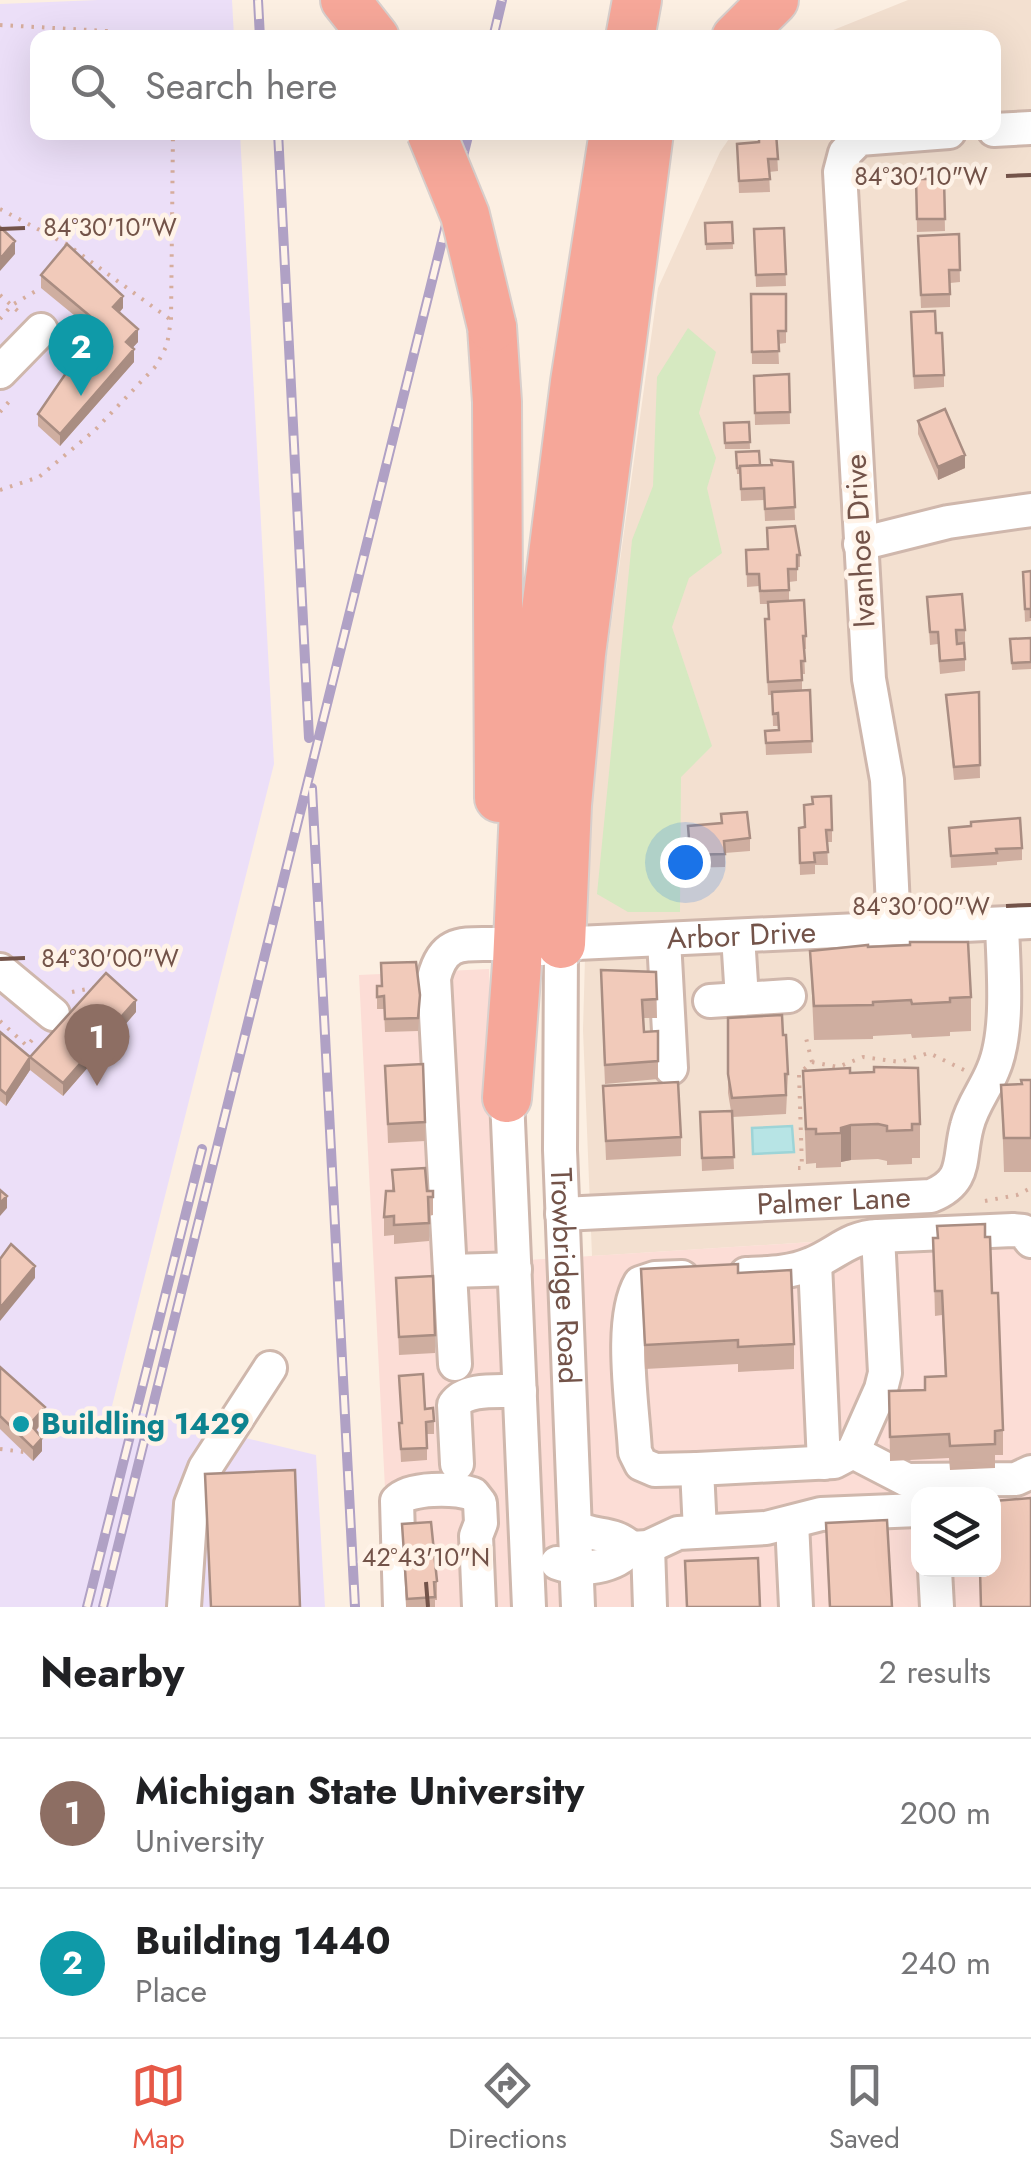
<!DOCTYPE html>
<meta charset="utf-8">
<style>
body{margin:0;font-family:Jost,sans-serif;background:#f6f6f6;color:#202124}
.controls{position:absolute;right:30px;bottom:30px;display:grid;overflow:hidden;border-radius:20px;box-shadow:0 10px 40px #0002}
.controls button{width:90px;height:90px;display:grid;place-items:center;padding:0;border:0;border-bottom:2px solid #e0e0e0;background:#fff;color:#202124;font:50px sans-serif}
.you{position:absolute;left:685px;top:862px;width:35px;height:35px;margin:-25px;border:8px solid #fff;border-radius:50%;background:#1a73e8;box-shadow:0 0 0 15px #1a73e833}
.badge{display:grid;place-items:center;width:65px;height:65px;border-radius:50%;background:#e65947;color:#fff;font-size:32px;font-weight:700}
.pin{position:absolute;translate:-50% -82px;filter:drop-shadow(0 2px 5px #0008)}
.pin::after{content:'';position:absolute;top:52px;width:35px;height:30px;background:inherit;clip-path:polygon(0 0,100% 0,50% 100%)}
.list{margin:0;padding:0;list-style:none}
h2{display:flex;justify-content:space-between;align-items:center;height:130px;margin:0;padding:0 40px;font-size:42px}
h2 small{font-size:32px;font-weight:400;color:#757577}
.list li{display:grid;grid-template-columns:65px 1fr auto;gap:30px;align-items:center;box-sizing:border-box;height:150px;padding:0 40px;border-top:2px solid #e0e0e0}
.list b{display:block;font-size:38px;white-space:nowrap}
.list p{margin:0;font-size:32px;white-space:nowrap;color:#757577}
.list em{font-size:32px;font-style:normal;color:#757577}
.icon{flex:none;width:55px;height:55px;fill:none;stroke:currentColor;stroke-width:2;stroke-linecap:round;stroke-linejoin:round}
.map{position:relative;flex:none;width:1031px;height:1607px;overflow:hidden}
.search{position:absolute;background:#fff;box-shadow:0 10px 40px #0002;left:30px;right:30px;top:30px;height:110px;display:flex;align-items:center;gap:25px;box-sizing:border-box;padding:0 35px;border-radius:20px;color:#757577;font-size:38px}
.sheet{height:430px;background:#fff}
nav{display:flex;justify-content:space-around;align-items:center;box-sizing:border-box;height:140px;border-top:2px solid #e0e0e0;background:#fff;font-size:28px;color:#757577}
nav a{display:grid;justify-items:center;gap:5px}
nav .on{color:#e65947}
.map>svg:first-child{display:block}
.residential{fill:#f3e0d0}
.commercial{fill:#fcddd6;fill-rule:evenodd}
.education{fill:#ecdff8}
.green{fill:#d6e9c1}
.water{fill:#b7e4e5;stroke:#9dd4d7;stroke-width:2.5}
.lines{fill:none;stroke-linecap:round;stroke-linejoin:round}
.minor-casing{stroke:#cfb7ac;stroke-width:38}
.highway-casing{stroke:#d8cfcc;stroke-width:52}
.path{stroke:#d6ad9d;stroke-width:4;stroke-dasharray:2.5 8;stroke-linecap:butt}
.minor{stroke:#fff;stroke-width:32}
.highway{stroke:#f6a799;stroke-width:48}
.rail-casing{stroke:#b0a1c5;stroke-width:10}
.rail{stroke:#fff3e8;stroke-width:6;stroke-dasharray:19;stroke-linecap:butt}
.highway-bridge-casing{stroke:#d8cfcc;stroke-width:52;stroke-linecap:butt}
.highway-bridge{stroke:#f6a799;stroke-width:48}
.wall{fill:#cfaea0}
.shaded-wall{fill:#a98d82}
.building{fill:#f1caba;stroke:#a98d82;stroke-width:2.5}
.ticks{fill:none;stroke:#735349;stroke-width:4}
.culture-dot{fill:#0f9aa8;stroke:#fff3e8;stroke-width:4}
.labels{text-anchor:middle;stroke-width:9;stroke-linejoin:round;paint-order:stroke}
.street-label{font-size:30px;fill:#735349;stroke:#fff3e8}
.culture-label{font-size:30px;font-weight:bold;fill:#0d838f;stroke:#fff3e8;text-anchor:start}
.ticks-label{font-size:25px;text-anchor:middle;fill:#735349;stroke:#fff3e8;stroke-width:9;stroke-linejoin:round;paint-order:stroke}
</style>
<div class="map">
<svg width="1031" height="1607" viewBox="0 0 1031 1607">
<rect width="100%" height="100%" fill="#fcefe2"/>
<path class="residential" d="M 908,0 L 1031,0 L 1031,1228 L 592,1256 L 583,1030 L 590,776 L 658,288 L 720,152 L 733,133 L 994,132 L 994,38 L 816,37 Z"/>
<path class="commercial" d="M 489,969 L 498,1262 L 1031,1228 L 1031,1607 L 391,1607 L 359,975 ZM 918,1494 L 994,1494 L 994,1570 L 918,1570 Z"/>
<path class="education" d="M 98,0 L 232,0 L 234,37 L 38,38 L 38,132 L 240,133 L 274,764 L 112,1406 L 316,1455 L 325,1607 L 0,1607 L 0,4 Z"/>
<path class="green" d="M 688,328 L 716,352 L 699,413 L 716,458 L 707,488 L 722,553 L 689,578 L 672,627 L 712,746 L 681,777 L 680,912 L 628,912 L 597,894 L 632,540 L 653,486 L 657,377 Z"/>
<path class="water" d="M 792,1126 L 794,1152 L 753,1154 L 752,1128 Z"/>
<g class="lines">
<defs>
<g id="minor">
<path d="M 994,130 L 1031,128"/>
<path d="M 0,372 L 41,330"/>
<path d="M 860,544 L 948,522 L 1031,510"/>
<path d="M 894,928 L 887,780 L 869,679 L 840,172 L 845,153 L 859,139 L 949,132"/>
<path d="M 738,936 L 742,999"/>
<path d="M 664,940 L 671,1068"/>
<path id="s1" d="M 561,944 L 560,1150 L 578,1607"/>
<path id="s2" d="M 542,949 L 577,943 L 1031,922"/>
<path d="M 0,970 L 53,1014"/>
<path d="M 710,1001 L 789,996"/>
<path d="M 507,1098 L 529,1607"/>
<path id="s3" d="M 562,1214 L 931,1196 C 968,1181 958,1159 967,1126 C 972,1105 985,1090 993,1070 C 1010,1031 1003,966 1002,924"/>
<path d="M 878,1236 L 1013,1230 L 1023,1231 L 1031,1241"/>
<path d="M 815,1263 L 824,1463"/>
<path d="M 450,1271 L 515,1269"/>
<path d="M 682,1277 L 655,1278 L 640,1283 C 618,1321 633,1408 635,1452 L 641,1464 L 655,1470 L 697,1469"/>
<path d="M 455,1364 L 434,978 C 444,938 464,945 500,944"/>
<path d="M 853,1452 L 907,1480 L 1016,1479 L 1031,1472"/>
<path d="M 457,1464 L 454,1405 C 466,1387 500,1392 520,1391"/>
<path d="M 792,1522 L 796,1607"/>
<path d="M 700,1531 L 697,1469 L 834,1462 L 853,1452 L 881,1389 L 885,1373 L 878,1236 C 849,1237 836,1254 811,1264 C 790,1273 768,1273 746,1274"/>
<path d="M 648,1547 L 650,1607"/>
<path d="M 631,1548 L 648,1547 L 678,1533 L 766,1528 L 821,1514 L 918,1510"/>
<path d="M 557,1563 C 581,1572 615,1568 631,1548 C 614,1531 595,1538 575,1527"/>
<path d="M 935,1570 L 937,1607"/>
<path d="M 184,1607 L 191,1504 L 205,1468 L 270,1368"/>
<path d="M 400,1607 L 397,1501 C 410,1487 454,1488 473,1494 L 480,1503 L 481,1523 L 476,1536 L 479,1607"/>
</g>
<path id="highway" d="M 345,0 L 375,38
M 630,38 L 637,0
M 736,38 L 774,0
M 492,327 L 497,402 L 499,798
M 561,944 L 567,805 L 581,654 L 649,132
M 507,1098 L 517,964 L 524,809 L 537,681 L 575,382 L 614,132"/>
</defs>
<use href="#minor" class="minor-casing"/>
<use href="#highway" class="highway-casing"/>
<path class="path" d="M 0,25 L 107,31 L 128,38
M 0,209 L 68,245 L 171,320
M 0,295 L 20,313
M 0,319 L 12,305 L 41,288
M 67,338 L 82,322
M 64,345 L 94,341
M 61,348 L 76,363
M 0,412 L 13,397
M 0,490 L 39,477 L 95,430 L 156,366 L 167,345 L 171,320 L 173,132
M 72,992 L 97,987
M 0,1021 L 27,1046 L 37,1034
M 812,1062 L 838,1067 L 863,1057 L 900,1062 L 929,1053 L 964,1070
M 798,1168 L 802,1168 L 799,1074 L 812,1062 L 805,1034
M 985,1201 L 1017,1195 L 1031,1188
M 0,1449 L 24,1452"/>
<use href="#minor" class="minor"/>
<use href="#highway" class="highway"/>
<defs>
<path id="rail" d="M 258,0 L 260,38
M 493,38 L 502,0
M 278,132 L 309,738
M 312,788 L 355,1607
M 87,1607 L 202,1149
M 103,1607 L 469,132"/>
</defs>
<use href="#rail" class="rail-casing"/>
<use href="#rail" class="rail"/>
<defs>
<path id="highway-bridge" d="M 431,132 L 465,215 L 492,327"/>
</defs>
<use href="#highway-bridge" class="highway-bridge-casing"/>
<use href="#highway-bridge" class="highway-bridge"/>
</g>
<path class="wall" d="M 776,133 L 778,171 L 769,172 L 770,192 L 739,193 L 737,144 L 759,142 Z
M 916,179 L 944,179 L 945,231 L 917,232 Z
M 732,222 L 733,249 L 706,250 L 705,223 Z
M 784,228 L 786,286 L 756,287 L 754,229 Z
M 959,234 L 960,282 L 950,283 L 950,307 L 921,308 L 918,236 Z
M 41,275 L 123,308 L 120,312 L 138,342 L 132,348 L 134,362 L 60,446 L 38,426 L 38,414 L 97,334 L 41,288 Z
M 751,294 L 786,294 L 786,343 L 778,344 L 779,364 L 752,364 Z
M 911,325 L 936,333 L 944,375 L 944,387 L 914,389 Z
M 789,374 L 790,424 L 755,425 L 754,376 Z
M 918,421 L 965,468 L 938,480 L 918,434 Z
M 749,422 L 750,449 L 725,449 L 724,423 Z
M 736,452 L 760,465 L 793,462 L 795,520 L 765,521 L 764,500 L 741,501 L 740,474 L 737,474 Z
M 746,550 L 800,555 L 800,567 L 797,567 L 797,581 L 789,582 L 789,601 L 806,636 L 806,649 L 804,649 L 805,674 L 802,674 L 802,690 L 810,690 L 812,753 L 766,755 L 765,731 L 778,730 L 778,726 L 773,726 L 772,695 L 768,695 L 765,632 L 768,619 L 768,604 L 760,604 L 759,586 L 747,587 Z
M 1031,571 L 1031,630 L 1031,621 L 1025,622 L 1023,572 Z
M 927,597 L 965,630 L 965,643 L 957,643 L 965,659 L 965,671 L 940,674 L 938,644 L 930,645 Z
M 1031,638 L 1031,669 L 1012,670 L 1010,639 Z
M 979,692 L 980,778 L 954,780 L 946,695 Z
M 721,814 L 750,838 L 750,851 L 725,853 L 725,867 L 683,868 L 682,839 L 688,839 L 688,826 L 721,823 Z
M 799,828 L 832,830 L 832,842 L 827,842 L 828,865 L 815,865 L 815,874 L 800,875 Z
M 949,828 L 1022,848 L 1022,860 L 997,862 L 997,865 L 951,868 Z
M 868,947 L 971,997 L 971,1031 L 950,1032 L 950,1036 L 912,1038 L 911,1034 L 873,1036 L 873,1039 L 814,1040 L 810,951 Z
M 656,972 L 657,1018 L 643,1018 L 644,1032 L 658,1031 L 658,1079 L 605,1084 L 601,989 Z
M 377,986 L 420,1008 L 418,1031 L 385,1032 L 384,1009 L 377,1009 Z
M 136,1012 L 63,1096 L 30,1070 L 6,1106 L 0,1101 L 0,1032 L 30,1057 Z
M 728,1018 L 783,1035 L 788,1074 L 786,1114 L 732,1117 L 734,1169 L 702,1171 L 700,1112 L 731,1111 L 728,1093 Z
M 385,1066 L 425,1122 L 425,1141 L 388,1143 Z
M 803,1071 L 850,1073 L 920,1124 L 920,1158 L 912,1158 L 912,1164 L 887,1165 L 887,1161 L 878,1159 L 851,1160 L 841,1162 L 841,1167 L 816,1168 L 816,1163 L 806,1164 Z
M 1031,1080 L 1031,1172 L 1004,1172 L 1001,1085 L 1021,1084 Z
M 603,1086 L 681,1137 L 681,1156 L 606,1160 Z
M 392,1170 L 427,1191 L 433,1191 L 433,1215 L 429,1216 L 429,1241 L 394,1244 L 394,1235 L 384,1236 L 384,1217 L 392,1191 Z
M 933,1238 L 992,1293 L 1003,1430 L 1003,1455 L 995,1455 L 995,1468 L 950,1470 L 949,1458 L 890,1461 L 889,1391 L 925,1390 L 945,1376 L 942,1315 L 935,1316 Z
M 641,1269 L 738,1273 L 794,1344 L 794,1369 L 738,1372 L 738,1364 L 645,1369 Z
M 396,1278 L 435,1335 L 435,1353 L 399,1355 Z
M 0,1367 L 45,1419 L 36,1431 L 42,1451 L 33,1461 L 0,1429 Z
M 399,1376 L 434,1421 L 434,1434 L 427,1434 L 427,1460 L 401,1462 L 399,1423 L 402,1423 Z
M 826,1523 L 892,1607 L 829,1607 Z
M 402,1524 L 437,1581 L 437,1600 L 435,1600 L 435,1607 L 406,1607 Z"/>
<path class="shaded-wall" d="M 15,241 L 15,254 L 0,271 L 0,259 Z
M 123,296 L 123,308 L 113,319 L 113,307 Z
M 138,329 L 138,342 L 126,355 L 126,342 Z
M 134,349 L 134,362 L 60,446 L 60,434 Z
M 965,455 L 965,468 L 938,480 L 938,467 Z
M 136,1000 L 136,1012 L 63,1096 L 63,1083 Z
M 30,1057 L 30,1070 L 6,1106 L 6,1094 Z
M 851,1125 L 851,1160 L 841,1162 L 841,1128 Z
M 7,1196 L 7,1208 L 0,1216 L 0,1203 Z
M 35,1266 L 35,1278 L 0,1321 L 0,1308 Z
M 45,1407 L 45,1419 L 30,1437 L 30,1424 Z
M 42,1438 L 42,1451 L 33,1461 L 33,1448 Z"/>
<path class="building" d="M 776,133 L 778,159 L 768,159 L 770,179 L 739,181 L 737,144 L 759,142 L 759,134 Z
M 916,179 L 944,179 L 945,219 L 917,219 Z
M 732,222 L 733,243 L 706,244 L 705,223 Z
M 0,227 L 15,241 L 0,259 Z
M 784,228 L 786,274 L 756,275 L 754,229 Z
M 959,234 L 960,270 L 949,270 L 950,294 L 921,295 L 918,236 Z
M 67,244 L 123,296 L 113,307 L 138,329 L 126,342 L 134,349 L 60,434 L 38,414 L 79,354 L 103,327 L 41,275 Z
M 751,294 L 786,294 L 786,331 L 778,331 L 779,351 L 752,352 Z
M 935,311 L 936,333 L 942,333 L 944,375 L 914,376 L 911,312 Z
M 789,374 L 790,412 L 755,413 L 754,376 Z
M 945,409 L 965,455 L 938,467 L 918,421 Z
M 749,422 L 750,442 L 725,443 L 724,423 Z
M 759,451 L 760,465 L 740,466 L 740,468 L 737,468 L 736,452 Z
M 771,460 L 793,462 L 795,507 L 765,509 L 764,488 L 741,489 L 740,466 L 772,465 Z
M 795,526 L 800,555 L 797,555 L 797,569 L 788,569 L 789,590 L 760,591 L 759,574 L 747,574 L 746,550 L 768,549 L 767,528 Z
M 1031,571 L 1031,618 L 1031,609 L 1025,609 L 1023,572 Z
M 962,594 L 965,630 L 956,630 L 957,644 L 964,643 L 965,659 L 940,661 L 938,632 L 930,632 L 927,597 Z
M 804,600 L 806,636 L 803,636 L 805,661 L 801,661 L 802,680 L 768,682 L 765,619 L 769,619 L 768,602 Z
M 1031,638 L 1031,662 L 1012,663 L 1010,639 Z
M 810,690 L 812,741 L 766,743 L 765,731 L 779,730 L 778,713 L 773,714 L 772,692 Z
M 979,692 L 980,765 L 954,767 L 946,695 Z
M 831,796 L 832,830 L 826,830 L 828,852 L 814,853 L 815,862 L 800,863 L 799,828 L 805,827 L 804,805 L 813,804 L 812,797 Z
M 747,812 L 750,838 L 724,841 L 725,854 L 683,855 L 682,839 L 689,839 L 688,826 L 722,823 L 721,814 Z
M 1020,818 L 1022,848 L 996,849 L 997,853 L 951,856 L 949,828 L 971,826 L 971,822 Z
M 910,942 L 968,942 L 971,997 L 950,998 L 950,1002 L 912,1004 L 911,1000 L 873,1002 L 873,1005 L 814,1006 L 810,951 L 868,945 L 868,947 L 910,945 Z
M 416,962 L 420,995 L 418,1018 L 385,1019 L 384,996 L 377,997 L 377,986 L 382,986 L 381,963 Z
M 601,970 L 656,972 L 657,999 L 642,1000 L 644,1032 L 658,1031 L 658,1061 L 605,1065 Z
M 106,973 L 136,1000 L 63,1083 L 30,1057 L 6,1094 L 0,1089 L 0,1032 L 30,1057 Z
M 782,1015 L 783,1035 L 786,1035 L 788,1074 L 785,1074 L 786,1095 L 732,1098 L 728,1074 L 728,1018 Z
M 423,1064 L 425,1122 L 388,1124 L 385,1066 Z
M 874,1067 L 918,1068 L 920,1124 L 912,1124 L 912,1130 L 887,1131 L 887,1126 L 878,1124 L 851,1125 L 841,1128 L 841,1133 L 816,1134 L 816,1129 L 806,1129 L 803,1071 L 850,1068 L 850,1073 L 874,1072 Z
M 1021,1080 L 1031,1080 L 1031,1138 L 1004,1138 L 1001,1085 L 1022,1084 Z
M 678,1082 L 681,1137 L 606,1141 L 603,1086 Z
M 732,1111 L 734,1157 L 702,1158 L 700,1112 Z
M 425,1168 L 427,1191 L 433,1191 L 433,1197 L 428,1197 L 429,1223 L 394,1225 L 394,1216 L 384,1217 L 386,1191 L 394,1191 L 392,1170 Z
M 0,1190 L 7,1196 L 0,1203 Z
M 985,1224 L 985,1237 L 990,1237 L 992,1293 L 998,1293 L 1003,1430 L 995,1431 L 995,1444 L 950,1446 L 949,1434 L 890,1437 L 889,1391 L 925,1390 L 925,1377 L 946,1376 L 942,1291 L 935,1291 L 933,1238 L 938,1238 L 937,1226 Z
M 11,1244 L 35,1266 L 0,1308 L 0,1259 Z
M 738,1264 L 738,1273 L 791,1270 L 794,1344 L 738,1347 L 738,1340 L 645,1345 L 641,1269 Z
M 433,1276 L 435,1335 L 399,1337 L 396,1278 Z
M 0,1367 L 45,1407 L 30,1424 L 42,1438 L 33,1448 L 0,1416 Z
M 423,1374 L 425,1409 L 433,1408 L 434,1421 L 426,1422 L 427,1448 L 401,1449 L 399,1423 L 402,1423 L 399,1376 Z
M 295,1470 L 300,1607 L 211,1607 L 205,1474 Z
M 1031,1498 L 1031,1607 L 981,1607 L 980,1570 L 994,1570 L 994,1501 Z
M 887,1520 L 892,1607 L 830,1607 L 826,1523 Z
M 431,1522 L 437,1581 L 434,1582 L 435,1597 L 407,1599 L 402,1524 Z
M 758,1558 L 760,1607 L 687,1607 L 685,1561 Z"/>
<path class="ticks" d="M 1006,176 L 1031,175M 0,229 L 25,228M 1006,906 L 1031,905M 0,959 L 25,958M 426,1582 L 428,1607"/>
<circle class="culture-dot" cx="21" cy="1424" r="10"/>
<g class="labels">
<g class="street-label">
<text transform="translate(860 541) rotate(-93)" y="10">Ivanhoe Drive</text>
<text dy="10" stroke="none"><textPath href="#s2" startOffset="200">Arbor Drive</textPath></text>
<text dy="10" stroke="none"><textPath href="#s3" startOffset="272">Palmer Lane</textPath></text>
<text dy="10" stroke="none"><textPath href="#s1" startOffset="332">Trowbridge Road</textPath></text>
</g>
<g class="culture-label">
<text x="41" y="1434">Buildling 1429</text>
</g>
</g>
<g class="ticks-label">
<text x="921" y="185">84°30'10"W</text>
<text x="110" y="236">84°30'10"W</text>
<text x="921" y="915">84°30'00"W</text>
<text x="110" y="967">84°30'00"W</text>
<text x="426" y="1566">42°43'10"N</text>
</g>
</svg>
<div class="controls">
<button><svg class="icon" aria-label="layers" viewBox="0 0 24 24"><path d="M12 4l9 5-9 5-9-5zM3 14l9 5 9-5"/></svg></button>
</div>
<div class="you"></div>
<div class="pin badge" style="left:97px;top:1086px;background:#8d6e63">1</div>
<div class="pin badge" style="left:81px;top:396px;background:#0f9aa8">2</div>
<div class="search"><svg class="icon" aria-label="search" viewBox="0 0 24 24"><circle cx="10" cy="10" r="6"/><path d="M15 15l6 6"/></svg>Search here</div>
</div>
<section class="sheet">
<h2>Nearby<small>2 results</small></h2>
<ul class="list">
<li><span class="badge" style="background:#8d6e63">1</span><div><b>Michigan State University</b><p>University</p></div><em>200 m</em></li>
<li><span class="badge" style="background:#0f9aa8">2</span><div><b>Building 1440</b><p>Place</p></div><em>240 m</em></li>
</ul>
</section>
<nav>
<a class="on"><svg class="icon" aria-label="map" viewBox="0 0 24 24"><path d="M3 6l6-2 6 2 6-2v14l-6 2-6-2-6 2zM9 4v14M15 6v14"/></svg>Map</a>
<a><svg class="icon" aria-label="directions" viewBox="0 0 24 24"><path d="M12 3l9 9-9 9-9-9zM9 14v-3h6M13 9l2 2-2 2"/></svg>Directions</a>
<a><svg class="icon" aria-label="saved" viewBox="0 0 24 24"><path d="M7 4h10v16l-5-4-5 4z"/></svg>Saved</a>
</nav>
